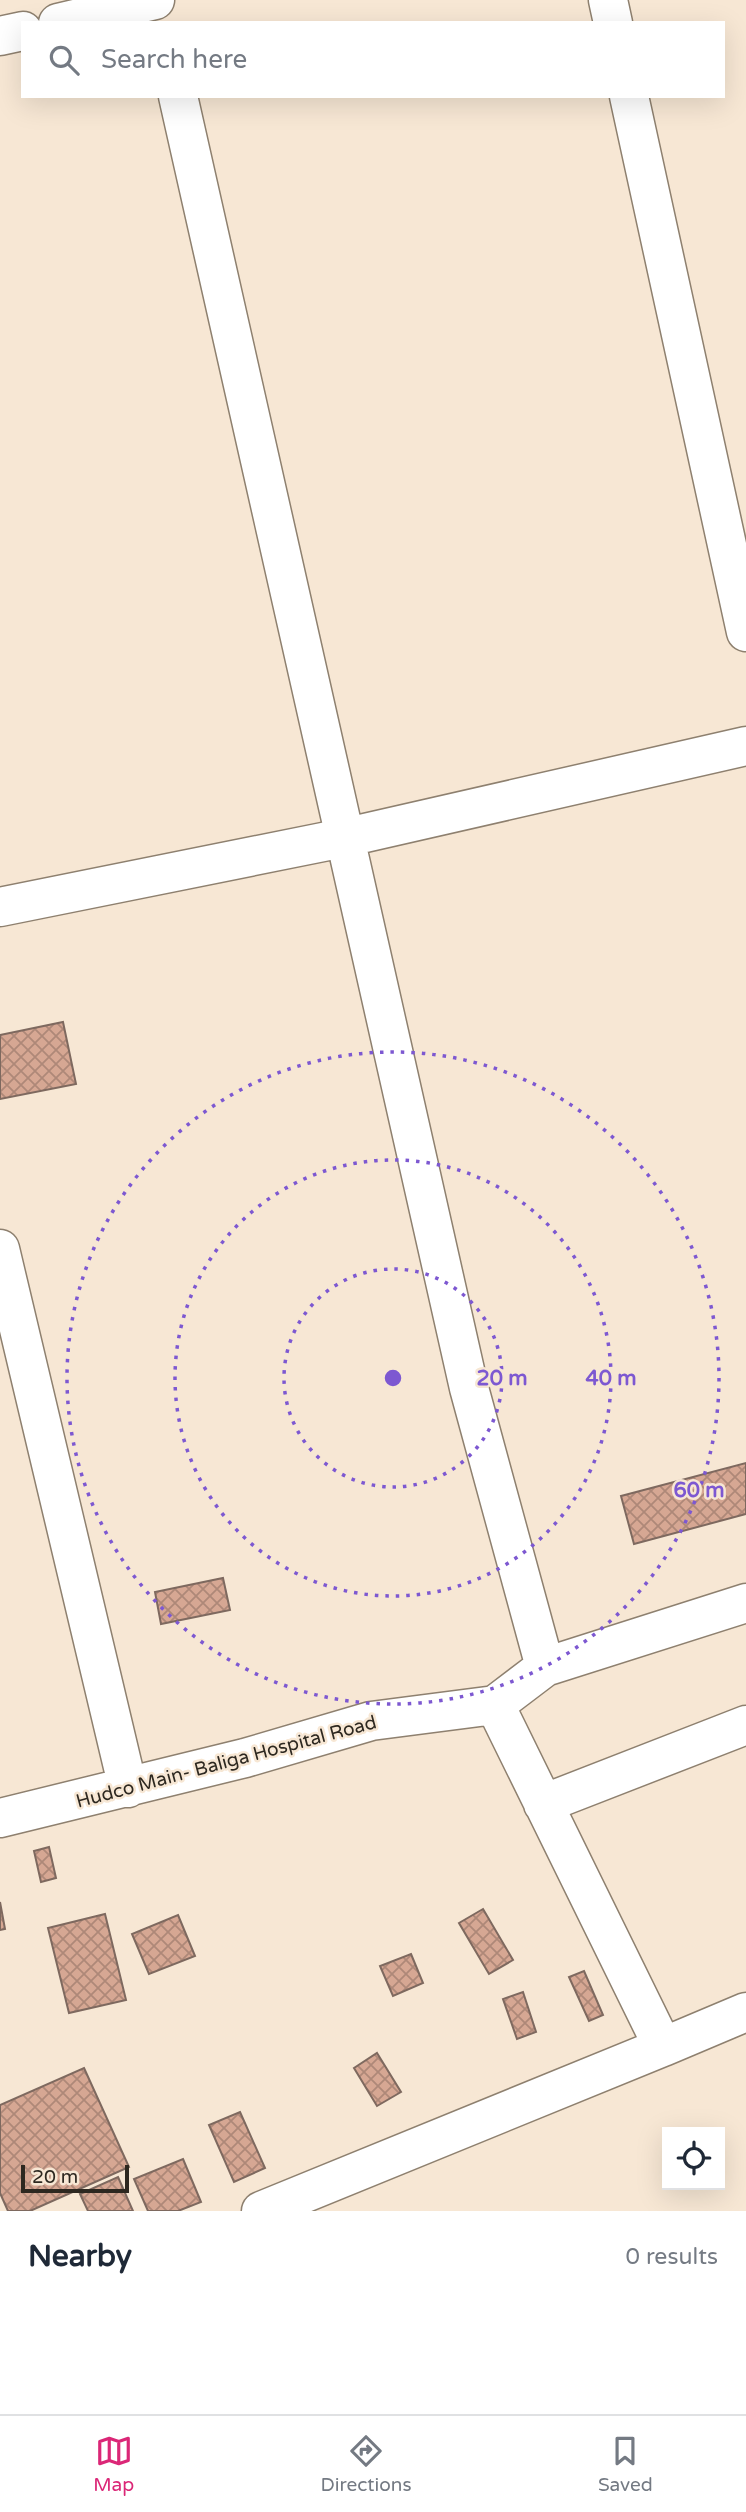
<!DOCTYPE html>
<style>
body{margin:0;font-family:"Varela Round",sans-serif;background:#f2f2f3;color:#1f2937}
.controls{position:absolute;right:21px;bottom:21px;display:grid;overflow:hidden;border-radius:0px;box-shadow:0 7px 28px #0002}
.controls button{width:63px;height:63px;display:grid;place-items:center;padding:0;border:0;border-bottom:2px solid #e0e1e3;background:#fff;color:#1f2937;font:35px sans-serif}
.scale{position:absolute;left:21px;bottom:18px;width:108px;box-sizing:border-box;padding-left:7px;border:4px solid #2d2820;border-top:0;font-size:19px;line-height:24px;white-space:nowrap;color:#2d2820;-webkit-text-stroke:5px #f7e7d4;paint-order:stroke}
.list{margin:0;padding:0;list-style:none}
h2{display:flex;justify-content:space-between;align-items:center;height:91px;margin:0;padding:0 28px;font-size:30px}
h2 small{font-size:23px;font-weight:400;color:#747a83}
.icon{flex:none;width:38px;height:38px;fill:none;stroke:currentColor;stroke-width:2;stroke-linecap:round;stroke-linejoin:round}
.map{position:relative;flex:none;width:746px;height:2211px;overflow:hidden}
.search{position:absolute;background:#fff;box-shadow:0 7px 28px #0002;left:21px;right:21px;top:21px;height:77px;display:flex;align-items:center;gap:18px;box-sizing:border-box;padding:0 24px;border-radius:0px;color:#747a83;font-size:26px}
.sheet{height:203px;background:#fff}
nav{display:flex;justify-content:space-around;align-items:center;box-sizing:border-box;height:98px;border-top:2px solid #e0e1e3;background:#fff;font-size:19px;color:#747a83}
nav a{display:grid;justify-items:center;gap:4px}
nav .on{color:#db2777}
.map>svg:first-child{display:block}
.building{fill:url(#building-cross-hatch);stroke:#7e695f;stroke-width:2}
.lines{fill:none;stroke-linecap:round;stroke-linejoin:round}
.minor-casing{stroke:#8e806f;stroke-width:41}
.minor{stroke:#fff;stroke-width:38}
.ring{fill:none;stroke:#7d58d1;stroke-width:3.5;stroke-dasharray:3.5 7}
.labels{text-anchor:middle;stroke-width:5;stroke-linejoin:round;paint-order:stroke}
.street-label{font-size:19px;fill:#2d2820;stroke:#f7e7d4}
.centre{fill:#7d58d1;stroke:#f7e7d4;stroke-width:3.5}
.ring-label{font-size:21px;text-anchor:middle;font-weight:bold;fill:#7d58d1;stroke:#f7e7d4;stroke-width:5;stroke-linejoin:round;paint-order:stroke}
</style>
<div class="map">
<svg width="746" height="2211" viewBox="0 0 746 2211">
<defs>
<pattern id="building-cross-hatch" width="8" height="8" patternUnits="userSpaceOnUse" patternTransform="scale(1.75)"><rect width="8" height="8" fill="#d6a793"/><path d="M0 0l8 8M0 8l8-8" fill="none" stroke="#ae8878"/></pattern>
</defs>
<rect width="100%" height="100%" fill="#f7e7d4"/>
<path class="building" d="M 63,1022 L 76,1084 L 0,1099 L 0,1035 Z
M 746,1463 L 746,1514 L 634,1544 L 621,1496 Z
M 223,1578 L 230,1610 L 161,1624 L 155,1592 Z
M 49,1847 L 56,1878 L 41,1882 L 34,1851 Z
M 0,1902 L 5,1929 L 0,1930 Z
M 483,1909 L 513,1960 L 489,1974 L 459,1923 Z
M 105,1914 L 126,2000 L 69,2013 L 48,1928 Z
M 178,1915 L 195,1956 L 149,1974 L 132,1934 Z
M 411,1954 L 423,1983 L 393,1996 L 380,1966 Z
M 584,1971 L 603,2015 L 589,2021 L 569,1977 Z
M 523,1992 L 536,2032 L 517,2039 L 503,1999 Z
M 377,2053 L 401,2092 L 377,2106 L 354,2068 Z
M 84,2068 L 129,2167 L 30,2211 L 8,2211 L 0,2193 L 0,2105 Z
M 240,2112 L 265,2168 L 234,2182 L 209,2125 Z
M 183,2159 L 201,2202 L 178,2211 L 148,2211 L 134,2179 Z
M 118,2177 L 133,2211 L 88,2211 L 80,2194 Z"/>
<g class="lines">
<defs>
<path id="minor" d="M 608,0 L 613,23
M 58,23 L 155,0
M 0,36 L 23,31
M 178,96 L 469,1388 L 545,1667
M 629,96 L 746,632
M 0,907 L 343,838 L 746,746
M 0,1249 L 128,1788
M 543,1804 L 746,1725
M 0,1818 L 245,1758 L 371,1721 L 495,1705
M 663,2047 L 746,2012
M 261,2211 L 663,2047 L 495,1705 L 545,1667 L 746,1603"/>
</defs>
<use href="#minor" class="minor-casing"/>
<use href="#minor" class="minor"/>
</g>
<g class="ring">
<circle cx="393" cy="1378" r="109"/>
<circle cx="393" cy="1378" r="218"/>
<circle cx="393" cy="1378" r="326"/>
</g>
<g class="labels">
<g class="street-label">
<text transform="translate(226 1761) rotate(-15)" y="7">Hudco Main- Baliga Hospital Road</text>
</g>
</g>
<circle cx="393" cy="1378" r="10" class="centre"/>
<g class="ring-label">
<text x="502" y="1385">20 m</text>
<text x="611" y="1385">40 m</text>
<text x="699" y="1497">60 m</text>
</g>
</svg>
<div class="controls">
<button><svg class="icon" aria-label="locate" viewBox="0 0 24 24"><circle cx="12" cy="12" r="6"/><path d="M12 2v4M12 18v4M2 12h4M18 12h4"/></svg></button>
</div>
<div class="scale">20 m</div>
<div class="search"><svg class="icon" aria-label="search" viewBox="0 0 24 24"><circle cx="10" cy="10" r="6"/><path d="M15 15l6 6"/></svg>Search here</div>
</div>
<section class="sheet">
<h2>Nearby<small>0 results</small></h2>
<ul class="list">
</ul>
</section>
<nav>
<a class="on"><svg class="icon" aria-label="map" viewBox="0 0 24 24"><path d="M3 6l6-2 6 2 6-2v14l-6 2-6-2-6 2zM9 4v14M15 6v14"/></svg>Map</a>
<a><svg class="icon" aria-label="directions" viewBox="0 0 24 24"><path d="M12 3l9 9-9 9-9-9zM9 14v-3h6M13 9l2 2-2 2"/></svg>Directions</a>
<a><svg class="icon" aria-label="saved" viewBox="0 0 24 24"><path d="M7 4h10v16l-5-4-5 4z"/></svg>Saved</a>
</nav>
